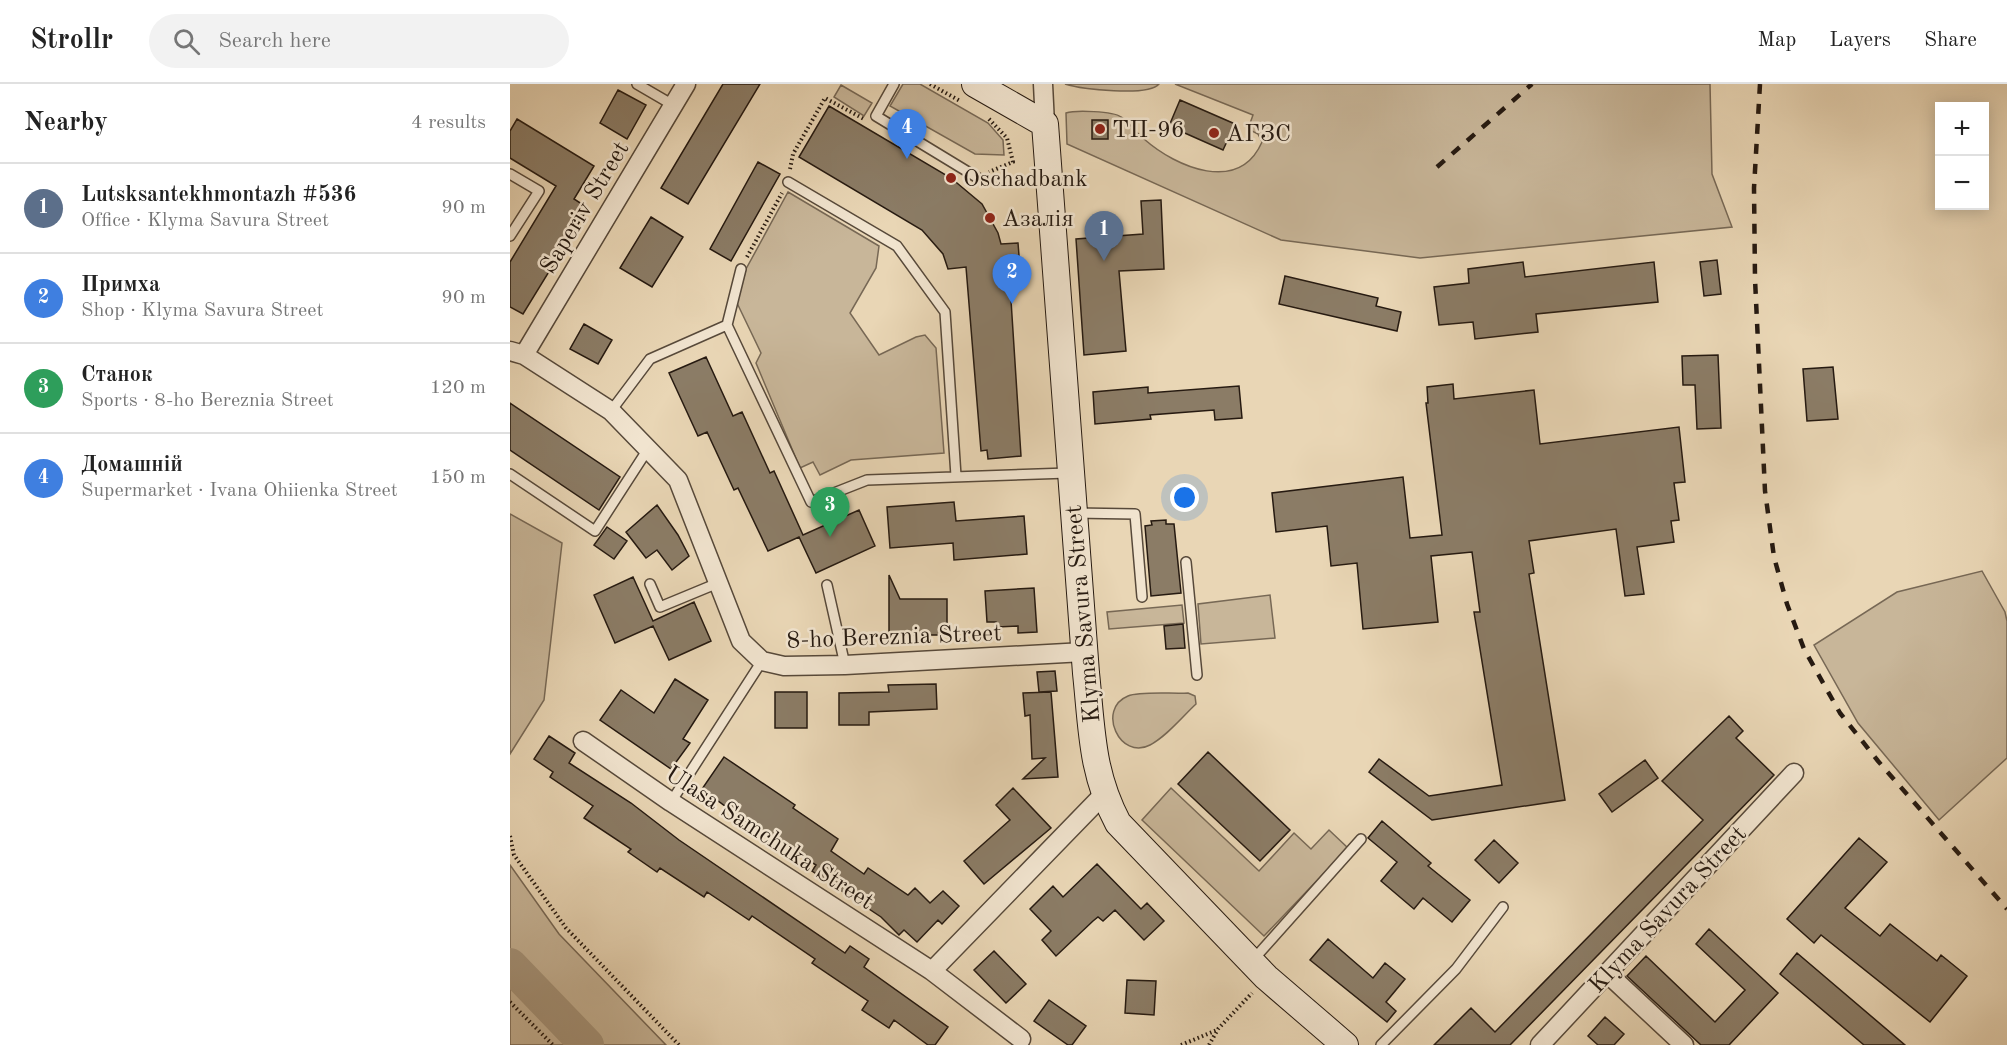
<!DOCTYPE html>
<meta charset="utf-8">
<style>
body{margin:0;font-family:"Old Standard TT",serif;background:#f2f2f2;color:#222}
.controls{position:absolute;right:18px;top:18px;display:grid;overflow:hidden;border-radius:0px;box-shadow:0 3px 15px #0003}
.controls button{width:54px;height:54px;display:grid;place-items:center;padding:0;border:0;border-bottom:2px solid #e0e0e0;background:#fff;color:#222;font:30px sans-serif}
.you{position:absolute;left:675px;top:414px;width:21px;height:21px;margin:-15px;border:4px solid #fff;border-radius:50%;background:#1a73e8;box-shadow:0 0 0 9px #1a73e833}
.badge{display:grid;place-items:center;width:39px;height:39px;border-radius:50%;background:#8f2418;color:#fff;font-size:20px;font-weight:700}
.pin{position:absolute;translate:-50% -50px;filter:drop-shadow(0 2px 3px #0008)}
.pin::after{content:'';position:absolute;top:32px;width:21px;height:18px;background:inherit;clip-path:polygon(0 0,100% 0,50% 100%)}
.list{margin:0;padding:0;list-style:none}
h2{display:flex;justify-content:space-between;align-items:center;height:78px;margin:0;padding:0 24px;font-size:26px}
h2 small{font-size:20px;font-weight:400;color:#767676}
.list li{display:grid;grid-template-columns:39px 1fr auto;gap:18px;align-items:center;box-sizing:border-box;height:90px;padding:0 24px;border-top:2px solid #e0e0e0}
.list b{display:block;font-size:22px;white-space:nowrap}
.list p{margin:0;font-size:20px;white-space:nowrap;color:#767676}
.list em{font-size:20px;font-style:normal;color:#767676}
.icon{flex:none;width:33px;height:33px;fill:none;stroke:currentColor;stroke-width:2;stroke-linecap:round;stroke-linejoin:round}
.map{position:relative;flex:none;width:1497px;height:961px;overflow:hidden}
header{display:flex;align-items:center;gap:36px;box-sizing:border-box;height:84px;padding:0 30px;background:#fff;border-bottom:2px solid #e0e0e0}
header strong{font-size:28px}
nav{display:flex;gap:33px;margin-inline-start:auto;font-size:21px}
.search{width:420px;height:54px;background:#f2f2f2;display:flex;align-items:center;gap:15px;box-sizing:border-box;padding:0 21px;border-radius:33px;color:#767676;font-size:22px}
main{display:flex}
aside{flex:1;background:#fff}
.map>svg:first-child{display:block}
.green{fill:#c8b699;stroke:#776855;stroke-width:1.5}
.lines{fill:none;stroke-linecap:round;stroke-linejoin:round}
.river{stroke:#a7967d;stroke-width:34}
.building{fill:#8b7c66;stroke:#261a11;stroke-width:1.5}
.lane-casing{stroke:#57493a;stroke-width:12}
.street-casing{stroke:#57493a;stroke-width:21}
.secondary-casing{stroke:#261a11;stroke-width:28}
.path{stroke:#261a11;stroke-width:4;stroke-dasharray:1.5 3;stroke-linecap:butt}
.lane{stroke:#f1e4cf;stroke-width:9}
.street{stroke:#f1e4cf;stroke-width:18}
.secondary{stroke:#f1e4cf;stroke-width:26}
.rail{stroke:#261a11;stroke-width:4.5;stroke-dasharray:10 10;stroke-linecap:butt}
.poi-dot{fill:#8f2418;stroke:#f1e4cf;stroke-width:2}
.labels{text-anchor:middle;stroke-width:5;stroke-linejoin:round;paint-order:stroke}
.poi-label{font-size:24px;fill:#261a11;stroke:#f1e4cf;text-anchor:start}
.street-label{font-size:24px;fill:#261a11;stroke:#f1e4cf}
</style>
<header>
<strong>Strollr</strong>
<div class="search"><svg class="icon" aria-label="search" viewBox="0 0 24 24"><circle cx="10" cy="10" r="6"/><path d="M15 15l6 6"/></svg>Search here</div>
<nav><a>Map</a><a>Layers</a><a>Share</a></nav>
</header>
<main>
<aside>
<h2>Nearby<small>4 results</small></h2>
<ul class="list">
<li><span class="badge" style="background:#5c6f8a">1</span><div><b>Lutsksantekhmontazh #536</b><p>Office · Klyma Savura Street</p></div><em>90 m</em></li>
<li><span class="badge" style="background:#3f7fe0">2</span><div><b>Примха</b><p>Shop · Klyma Savura Street</p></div><em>90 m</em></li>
<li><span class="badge" style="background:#2e9e5b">3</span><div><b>Станок</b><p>Sports · 8-ho Bereznia Street</p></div><em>120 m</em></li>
<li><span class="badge" style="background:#3f7fe0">4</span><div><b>Домашній</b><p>Supermarket · Ivana Ohiienka Street</p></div><em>150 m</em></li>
</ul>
</aside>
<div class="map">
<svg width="1497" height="961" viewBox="0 0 1497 961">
<rect width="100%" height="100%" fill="#e9d6b5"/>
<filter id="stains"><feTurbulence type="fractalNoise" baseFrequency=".00333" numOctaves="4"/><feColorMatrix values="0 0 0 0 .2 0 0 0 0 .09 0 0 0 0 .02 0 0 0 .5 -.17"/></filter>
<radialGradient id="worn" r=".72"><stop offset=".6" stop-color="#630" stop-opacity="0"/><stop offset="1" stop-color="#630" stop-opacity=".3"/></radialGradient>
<path class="green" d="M 393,0 L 410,0 L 478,39 L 493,56 L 494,71 L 465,70 L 380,22 Z
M 555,0 L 649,0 C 638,13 571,5 555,0 Z
M 665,0 L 1200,0 L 1202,90 L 1222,143 L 910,174 L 771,156 L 557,60 L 556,29 C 565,26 603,27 611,33 C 619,38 626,49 634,55 C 667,84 729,110 752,58 L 748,50 L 738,45 L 743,31 Z
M 331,1 L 362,19 L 354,32 L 324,13 Z
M 278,108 L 369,162 L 366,184 L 340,229 L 369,271 L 406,253 L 415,251 L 426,264 L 434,369 L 341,376 L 310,391 L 303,378 L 290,384 L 246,279 L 251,269 L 227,219 L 236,185 Z
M 0,430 L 52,459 L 34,616 L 0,670 Z
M 1472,487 L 1495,528 L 1497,537 L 1497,674 L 1429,736 L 1348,639 L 1304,561 L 1387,508 Z
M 760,511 L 765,554 L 691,560 L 688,520 Z
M 672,521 L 674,539 L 599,545 L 597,528 Z
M 678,609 L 685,612 L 686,620 C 672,633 657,652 640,661 C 610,677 586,625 618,612 C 630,607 663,610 678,609 Z
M 661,704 L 749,787 L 784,749 L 801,765 L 819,746 L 838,764 L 754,852 L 632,736 Z
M 0,781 L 49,850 L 156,961 L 0,961 Z"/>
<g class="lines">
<path class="river" d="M 0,881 L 77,961"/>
</g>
<path class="building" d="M 213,0 L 250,0 L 178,120 L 151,104 Z
M 108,6 L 136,21 L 117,55 L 90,39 Z
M 670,16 L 725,40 L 713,66 L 659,42 Z
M 319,22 L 441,94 L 472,120 L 488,149 L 491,160 L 508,159 L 510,184 L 499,185 L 511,372 L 478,375 L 477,366 L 471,367 L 456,183 L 438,185 L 433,170 L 412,146 L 289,73 Z
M 7,35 L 84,82 L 64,115 L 78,124 L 13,230 L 0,223 L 0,178 L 46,102 L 0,74 L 0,47 Z
M 582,36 L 598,36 L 598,55 L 582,55 Z
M 248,78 L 270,90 L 221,177 L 200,165 Z
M 651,116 L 654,185 L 609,187 L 616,267 L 574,271 L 566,155 L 633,150 L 631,117 Z
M 141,133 L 173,153 L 142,203 L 110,184 Z
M 1207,176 L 1211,210 L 1194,212 L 1190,178 Z
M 1013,178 L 1015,193 L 1144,178 L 1148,218 L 1026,230 L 1028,248 L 965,255 L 963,238 L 929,241 L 924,203 L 959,199 L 958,185 Z
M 775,192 L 868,214 L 866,222 L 891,228 L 887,247 L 769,220 Z
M 74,240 L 102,256 L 88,280 L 60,265 Z
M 1208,271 L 1211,344 L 1187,345 L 1185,301 L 1173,301 L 1172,272 Z
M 196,273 L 223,332 L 232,328 L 260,389 L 264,387 L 293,451 L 349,426 L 365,462 L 306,489 L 289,453 L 258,467 L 228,404 L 224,406 L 197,348 L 188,352 L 159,289 Z
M 1323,283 L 1328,335 L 1297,337 L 1293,285 Z
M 943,300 L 944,315 L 1024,306 L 1030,360 L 1169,343 L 1175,398 L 1164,399 L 1169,436 L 1161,437 L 1164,458 L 1127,463 L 1134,510 L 1115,512 L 1106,445 L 1019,457 L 1024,489 L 1019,490 L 1055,716 L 922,736 L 859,688 L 869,675 L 919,712 L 992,701 L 964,528 L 970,528 L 962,468 L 921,472 L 928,538 L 853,545 L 847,479 L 821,482 L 817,442 L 766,448 L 762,409 L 893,393 L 900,454 L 932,451 L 916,319 L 918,319 L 917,303 Z
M 729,302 L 732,334 L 705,336 L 704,326 L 640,331 L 641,335 L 585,340 L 583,308 L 638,303 L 638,309 Z
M 0,319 L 110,393 L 89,426 L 0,366 Z
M 444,418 L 446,437 L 514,432 L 517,470 L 444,476 L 443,459 L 380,464 L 377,423 Z
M 147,421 L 168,451 L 179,472 L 162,486 L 147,466 L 136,474 L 116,448 Z
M 656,436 L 656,440 L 664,440 L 671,509 L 641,512 L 635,442 L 642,441 L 641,437 Z
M 97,443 L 117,457 L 104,475 L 84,461 Z
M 379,491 L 390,515 L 437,515 L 437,551 L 379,551 Z
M 123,493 L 143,537 L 184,518 L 201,557 L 159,576 L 143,542 L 105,559 L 84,511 Z
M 524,504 L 527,548 L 508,549 L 508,542 L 487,543 L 486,538 L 477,538 L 475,507 Z
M 673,540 L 675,564 L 656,565 L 654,542 Z
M 545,587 L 547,607 L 529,608 L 527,588 Z
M 165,595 L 198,616 L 173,655 L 180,659 L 161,685 L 90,636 L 111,606 L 144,629 Z
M 426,600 L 427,625 L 359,628 L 359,641 L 329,641 L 329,609 L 379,608 L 378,601 Z
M 265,608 L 297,608 L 297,644 L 265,644 Z
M 541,608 L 548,693 L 513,695 L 535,674 L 522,675 L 520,631 L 515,632 L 513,609 Z
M 1219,632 L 1233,647 L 1226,654 L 1264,691 L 1000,961 L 924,961 L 961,924 L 985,948 L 1193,736 L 1152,697 Z
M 39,652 L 65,669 L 59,679 L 121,719 L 169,756 L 335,869 L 340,862 L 359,875 L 354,883 L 438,943 L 425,961 L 418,961 L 384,936 L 379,944 L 352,926 L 358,917 L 302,879 L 305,875 L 242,832 L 239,836 L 197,808 L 194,813 L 150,784 L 147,788 L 118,768 L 121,765 L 74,734 L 83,722 L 40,693 L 43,688 L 24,675 Z
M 698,668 L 780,746 L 750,777 L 668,700 Z
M 214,673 L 285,721 L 283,724 L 328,755 L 321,767 L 354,790 L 358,784 L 398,811 L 405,804 L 420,819 L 433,807 L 449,822 L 432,840 L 428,836 L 407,858 L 394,846 L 389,851 L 371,833 L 302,787 L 306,781 L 263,753 L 261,756 L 192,705 Z
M 1135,676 L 1148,694 L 1102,728 L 1089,710 Z
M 503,704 L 541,744 L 474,800 L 454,777 L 500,736 L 486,721 Z
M 872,737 L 921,779 L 918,782 L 960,816 L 942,838 L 913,814 L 904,825 L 871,797 L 887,778 L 858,754 Z
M 1349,754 L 1377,778 L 1335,824 L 1370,852 L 1380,840 L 1427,877 L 1431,871 L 1457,892 L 1420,938 L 1311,851 L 1304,859 L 1277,835 Z
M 984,756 L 1008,779 L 989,799 L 965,776 Z
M 587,780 L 631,825 L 637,819 L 654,837 L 634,856 L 605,826 L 593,837 L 588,833 L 583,837 L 546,872 L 532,856 L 541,847 L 520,825 L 543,802 L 553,813 Z
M 1199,845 L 1268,909 L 1219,961 L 1191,961 L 1117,892 L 1136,872 L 1205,938 L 1235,906 L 1186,860 Z
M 818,855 L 863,894 L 875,879 L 895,895 L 876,918 L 886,927 L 877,938 L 800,876 Z
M 484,867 L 516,900 L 496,919 L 464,886 Z
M 1287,869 L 1395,961 L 1354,961 L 1270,890 Z
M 617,896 L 646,897 L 644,931 L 615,929 Z
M 539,916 L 576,942 L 562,961 L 558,961 L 524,937 Z
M 1095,933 L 1114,950 L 1104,961 L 1088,961 L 1078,952 Z"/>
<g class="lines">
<defs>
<path id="lane" d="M 127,0 L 163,21
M 384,0 L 366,32 L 468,94
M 0,90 L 29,107 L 0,152
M 278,98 L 387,162 L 435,228 L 446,392
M 217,241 L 231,185
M 101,327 L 140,275 L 217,241 L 301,418 L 357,396 L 558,389
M 0,390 L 85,447 L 138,365
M 565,429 L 625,430 L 632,513
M 676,478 L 687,591
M 140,500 L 150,523 L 208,499
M 317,501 L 335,581
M 161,718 L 252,577
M 743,876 L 851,755
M 871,961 L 946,885 L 993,823"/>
<path id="street" d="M 533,0 L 535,40
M 0,267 L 14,271 L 101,327 L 168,396 L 231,557 L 252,577 L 274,582 L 335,581 L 574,568
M 14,271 L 176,0
M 73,657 L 161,718 L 422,887 L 593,711
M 422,887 L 511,955
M 1097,889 L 1174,961
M 1030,961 L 1284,689"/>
<path id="secondary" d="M 465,0 L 535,40 L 576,589 C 582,645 581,688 608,739 L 756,893 L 835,961"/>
</defs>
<use href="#lane" class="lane-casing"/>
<use href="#street" class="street-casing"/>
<use href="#secondary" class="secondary-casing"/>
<path class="path" d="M 420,0 L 450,17
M 479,35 L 497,54 L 503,78 L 479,88
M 280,85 L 283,70 L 315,14 L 354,35
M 237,173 L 272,109
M 0,752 L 4,771 L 56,844 L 169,961
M 0,918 L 43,961
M 671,961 L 707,946
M 699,961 L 708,945 L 742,909"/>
<use href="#lane" class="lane"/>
<use href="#street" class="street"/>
<use href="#secondary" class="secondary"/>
<path class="rail" d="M 1250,0 L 1244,104 L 1245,195 L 1255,407 L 1264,473 L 1277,520 L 1294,565 L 1330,629 L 1368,677 L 1497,825
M 927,83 L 1022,0"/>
</g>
<g class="poi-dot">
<circle cx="590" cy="45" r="6"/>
<circle cx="704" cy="49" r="6"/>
<circle cx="441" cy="94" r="6"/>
<circle cx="480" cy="134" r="6"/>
</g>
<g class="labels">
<g class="poi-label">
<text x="602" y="53">ТП-96</text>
<text x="716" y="57">АГЗС</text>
<text x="453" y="102">Oschadbank</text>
<text x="492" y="142">Азалія</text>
</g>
<g class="street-label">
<text transform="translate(74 123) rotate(-59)" y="8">Saperiv Street</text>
<text transform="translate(572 530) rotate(-95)" y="8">Klyma Savura Street</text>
<text transform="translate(384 552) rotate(-2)" y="8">8-ho Bereznia Street</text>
<text transform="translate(260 753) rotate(33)" y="8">Ulasa Samchuka Street</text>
<text transform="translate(1157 825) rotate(-47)" y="8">Klyma Savura Street</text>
</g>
</g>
<rect width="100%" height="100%" filter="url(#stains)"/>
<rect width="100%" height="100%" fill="url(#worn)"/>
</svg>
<div class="controls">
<button>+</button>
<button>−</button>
</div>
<div class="you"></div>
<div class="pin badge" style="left:594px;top:177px;background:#5c6f8a">1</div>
<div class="pin badge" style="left:502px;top:220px;background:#3f7fe0">2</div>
<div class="pin badge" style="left:320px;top:453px;background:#2e9e5b">3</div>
<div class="pin badge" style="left:397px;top:75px;background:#3f7fe0">4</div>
</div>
</main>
